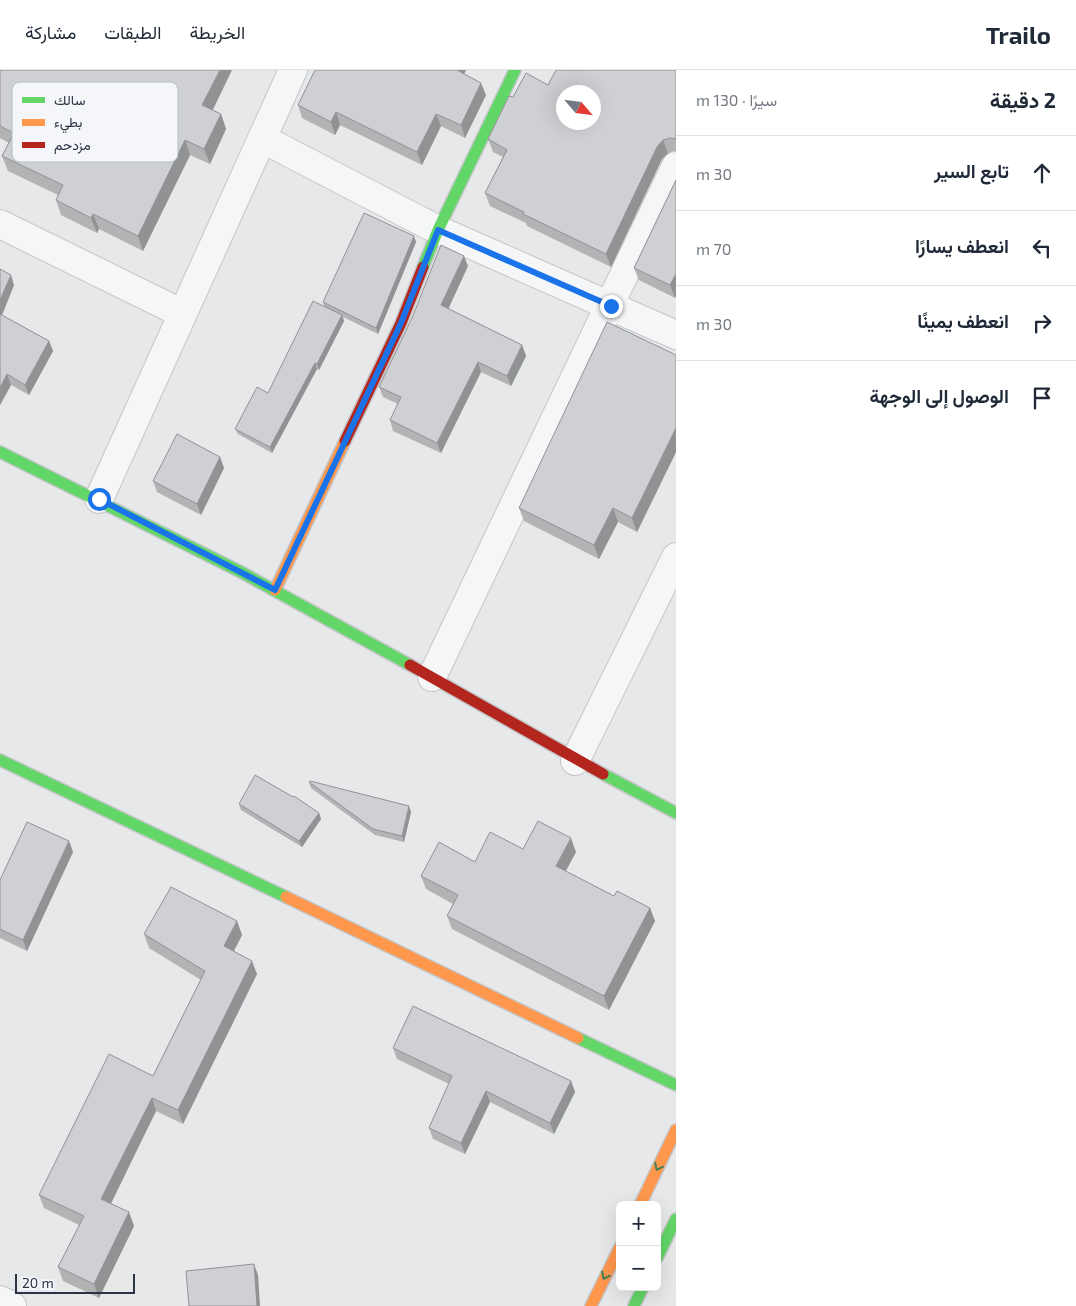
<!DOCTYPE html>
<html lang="ar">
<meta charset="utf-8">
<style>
body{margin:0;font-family:"Exo 2",Vazirmatn,sans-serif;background:#f2f2f3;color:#1f2937;direction:rtl}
.controls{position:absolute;right:15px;bottom:15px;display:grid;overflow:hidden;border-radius:8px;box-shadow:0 5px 20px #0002}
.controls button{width:45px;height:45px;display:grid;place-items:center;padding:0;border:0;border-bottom:1px solid #e0e1e3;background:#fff;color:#1f2937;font:25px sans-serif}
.compass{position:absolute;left:556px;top:15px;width:45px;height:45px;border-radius:50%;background:#fff;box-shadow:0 5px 20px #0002;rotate:118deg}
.scale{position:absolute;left:15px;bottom:12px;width:120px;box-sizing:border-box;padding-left:5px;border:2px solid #2b3445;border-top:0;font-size:14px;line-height:18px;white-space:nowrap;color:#2b3445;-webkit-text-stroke:4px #f4f6f9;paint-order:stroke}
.stop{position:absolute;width:15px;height:15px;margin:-11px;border:4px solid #1a73e8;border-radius:50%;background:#fff}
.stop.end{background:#1a73e8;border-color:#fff;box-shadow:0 1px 5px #0008}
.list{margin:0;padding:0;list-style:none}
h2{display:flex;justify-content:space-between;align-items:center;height:65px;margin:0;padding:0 20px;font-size:21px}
h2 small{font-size:16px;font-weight:400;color:#747a83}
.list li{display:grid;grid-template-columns:32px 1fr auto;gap:15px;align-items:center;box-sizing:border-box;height:75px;padding:0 20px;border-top:1px solid #e0e1e3}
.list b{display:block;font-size:19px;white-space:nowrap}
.list em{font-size:16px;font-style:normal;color:#747a83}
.icon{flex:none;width:28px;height:28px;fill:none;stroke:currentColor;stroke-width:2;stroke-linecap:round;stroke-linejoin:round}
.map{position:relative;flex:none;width:676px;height:1236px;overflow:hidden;direction:ltr}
header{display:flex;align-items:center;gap:30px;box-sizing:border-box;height:70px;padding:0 25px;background:#fff;border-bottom:1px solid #e0e1e3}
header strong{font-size:24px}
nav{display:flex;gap:28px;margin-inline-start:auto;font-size:18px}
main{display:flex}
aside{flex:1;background:#fff}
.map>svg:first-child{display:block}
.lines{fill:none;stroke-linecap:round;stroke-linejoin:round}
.street-casing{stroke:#c4c6c8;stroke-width:30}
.fast-casing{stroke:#c4c6c8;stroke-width:14}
.slow-casing{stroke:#c4c6c8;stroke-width:14}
.jam-casing{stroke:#c4c6c8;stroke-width:14}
.street{stroke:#f5f6f7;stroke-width:28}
.fast{stroke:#63d668;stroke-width:11}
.slow{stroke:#ff974d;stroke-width:11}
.jam{stroke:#b3261e;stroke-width:11}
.wall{fill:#b1b3b5}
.shaded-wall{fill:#909294}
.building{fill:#ced0d3;stroke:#909294;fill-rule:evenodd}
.oneway{stroke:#447d55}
.route{stroke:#1a73e8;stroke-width:6}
.key{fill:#f4f6f9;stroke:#b8bcc3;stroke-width:1}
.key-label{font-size:14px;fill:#2b3445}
</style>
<header>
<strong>Trailo</strong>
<nav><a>الخريطة</a><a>الطبقات</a><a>مشاركة</a></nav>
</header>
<main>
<aside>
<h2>2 دقيقة<small>سيرًا · 130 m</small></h2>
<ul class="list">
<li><svg class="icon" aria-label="ahead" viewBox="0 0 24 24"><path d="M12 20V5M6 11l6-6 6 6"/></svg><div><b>تابع السير</b></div><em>30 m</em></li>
<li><svg class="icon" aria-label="left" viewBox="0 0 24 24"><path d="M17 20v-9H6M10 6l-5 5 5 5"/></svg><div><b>انعطف يسارًا</b></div><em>70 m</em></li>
<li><svg class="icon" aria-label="right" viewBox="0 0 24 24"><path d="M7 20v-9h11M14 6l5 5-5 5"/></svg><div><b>انعطف يمينًا</b></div><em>30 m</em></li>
<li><svg class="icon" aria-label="arrive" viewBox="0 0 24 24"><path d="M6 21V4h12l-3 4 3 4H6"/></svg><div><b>الوصول إلى الوجهة</b></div></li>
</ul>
</aside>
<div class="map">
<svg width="676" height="1236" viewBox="0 0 676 1236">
<rect width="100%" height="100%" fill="#e6e8ea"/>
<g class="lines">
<defs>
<path id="street" d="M 263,69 L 438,160 L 676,265
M 0,154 L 181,243
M 99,429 L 293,0
M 432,607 L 676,96
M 575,691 L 676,487
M 0,1230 L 12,1236"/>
<path id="fast" d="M 423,197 L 438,160 L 515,0
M 0,382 L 241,502 L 410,595
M 0,690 L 286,827
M 603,704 L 676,743
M 578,968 L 676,1015
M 657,1188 L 676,1149
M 634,1236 L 643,1217"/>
<path id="slow" d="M 275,520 L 345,371
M 286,827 L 578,968
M 640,1135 L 676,1060
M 591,1236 L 620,1177"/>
<path id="jam" d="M 345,371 L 401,253 L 423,197
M 410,595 L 603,704"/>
</defs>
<use href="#street" class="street-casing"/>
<use href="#fast" class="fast-casing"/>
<use href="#slow" class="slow-casing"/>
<use href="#jam" class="jam-casing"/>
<use href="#street" class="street"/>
<use href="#fast" class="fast"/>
<use href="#slow" class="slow"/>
<use href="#jam" class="jam"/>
</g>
<path class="wall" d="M 0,0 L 213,40 L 221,44 L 226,59 L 210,94 L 190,85 L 143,181 L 99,159 L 97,163 L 61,145 L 56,130 L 58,125 L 8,101 L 2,86 L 9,73 L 0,68 Z
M 676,0 L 676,81 L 674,81 L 668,83 L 662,89 L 611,197 L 527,156 L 526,153 L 490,136 L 485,123 L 503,87 L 493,82 L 488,69 L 513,27 L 548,15 Z
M 464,4 L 486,25 L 465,68 L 441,56 L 422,95 L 340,55 L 335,65 L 302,48 L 298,35 Z
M 676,110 L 675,228 L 639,210 L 634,198 Z
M 416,172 L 378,264 L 343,247 L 344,251 L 319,300 L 317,299 L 272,383 L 238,364 L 235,359 L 268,323 L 324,236 L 323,232 Z
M 468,196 L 448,239 L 522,275 L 526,286 L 511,316 L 481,302 L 441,383 L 393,361 L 390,350 L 398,334 L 383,327 L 379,317 Z
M 0,199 L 14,215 L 2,245 L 49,271 L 53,281 L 29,325 L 11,315 L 0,335 Z
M 676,285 L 676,382 L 637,462 L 618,452 L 599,489 L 524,451 L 519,438 Z
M 220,387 L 224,398 L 201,445 L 157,422 L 153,411 Z
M 309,712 L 411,742 L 404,772 L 375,765 L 311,718 Z
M 239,734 L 319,743 L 321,749 L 302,777 L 241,740 Z
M 69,771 L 73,782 L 27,881 L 0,868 L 0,810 Z
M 523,779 L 576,782 L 565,801 L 614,826 L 650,838 L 655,851 L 609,940 L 452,859 L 447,846 L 453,834 L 426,819 L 421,806 Z
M 237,851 L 242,865 L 234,881 L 257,904 L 183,1054 L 156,1041 L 111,1134 L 134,1156 L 99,1228 L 63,1211 L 58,1197 L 79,1155 L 44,1138 L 39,1125 L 153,1006 L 201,910 L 149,878 L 144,864 Z
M 393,978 L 571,1011 L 575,1022 L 554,1064 L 490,1032 L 465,1084 L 433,1069 L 429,1058 L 449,1014 L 397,989 Z"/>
<path class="shaded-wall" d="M 220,0 L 232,0 L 208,50 L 202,35 Z
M 456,0 L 466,0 L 460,12 Z
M 481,13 L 486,25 L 465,68 L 461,55 Z
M 336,42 L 340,55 L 335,65 L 331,52 Z
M 221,44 L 226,59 L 210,94 L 204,79 Z
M 436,44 L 441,56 L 422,95 L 417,82 Z
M 185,70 L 190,85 L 143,181 L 138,166 Z
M 663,70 L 668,83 L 662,89 L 611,197 L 606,184 L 657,77 Z
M 93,144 L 99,159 L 97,163 L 91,148 Z
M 414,166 L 416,172 L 378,264 L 376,258 Z
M 464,186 L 468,196 L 445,246 L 441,235 Z
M 676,204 L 676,226 L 675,228 L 670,215 Z
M 11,205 L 14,215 L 0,250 L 0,230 Z
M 342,245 L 344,251 L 319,300 L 317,294 Z
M 49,271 L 53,281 L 29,325 L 25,315 Z
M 522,275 L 526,286 L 511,316 L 507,306 Z
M 478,292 L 481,302 L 441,383 L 437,373 Z
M 315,293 L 317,299 L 272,383 L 270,377 Z
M 7,304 L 11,315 L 0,335 L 0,318 Z
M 676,358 L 676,382 L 637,462 L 632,448 Z
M 220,387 L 224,398 L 201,445 L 197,434 Z
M 613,438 L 618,452 L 599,489 L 594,475 Z
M 409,736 L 411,742 L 404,772 L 402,766 Z
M 319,743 L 321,749 L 302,777 L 299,771 Z
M 571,768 L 576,782 L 561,810 L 556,796 Z
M 69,771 L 73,782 L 27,881 L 23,870 Z
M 650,838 L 655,851 L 609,940 L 604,926 Z
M 237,851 L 242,865 L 229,890 L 224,876 Z
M 252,891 L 257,904 L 183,1054 L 178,1040 Z
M 571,1011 L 575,1022 L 554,1064 L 550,1053 Z
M 486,1021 L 490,1032 L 465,1084 L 461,1073 Z
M 152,1028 L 156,1041 L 106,1143 L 101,1129 Z
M 129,1142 L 134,1156 L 99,1228 L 94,1214 Z
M 254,1194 L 258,1205 L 260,1236 L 257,1236 Z"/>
<path class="building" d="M 0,0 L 220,0 L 202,35 L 221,44 L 204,79 L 185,70 L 138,166 L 93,144 L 91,148 L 56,130 L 63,115 L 2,86 L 14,63 L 0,56 Z
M 315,0 L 457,0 L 481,13 L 461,55 L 436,44 L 417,82 L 336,42 L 331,52 L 298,35 Z
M 556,0 L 676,0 L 676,69 L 670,68 L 663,70 L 657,77 L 606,184 L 523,144 L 524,142 L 485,123 L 507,80 L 488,69 L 509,26 L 513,27 L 526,3 L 548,15 ZM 564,22 L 594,22 L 594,52 L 564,52 Z
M 676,110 L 676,204 L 670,215 L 634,198 Z
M 364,143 L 414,166 L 376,258 L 323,232 Z
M 441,175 L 464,186 L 441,235 L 522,275 L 507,306 L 478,292 L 437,373 L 390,350 L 401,327 L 379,317 L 412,248 Z
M 0,199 L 11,205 L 0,230 Z
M 313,231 L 342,245 L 317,294 L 315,293 L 270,377 L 235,359 L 257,317 L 268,323 Z
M 0,244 L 49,271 L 25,315 L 7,304 L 0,318 Z
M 607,252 L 676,285 L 676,358 L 632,448 L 613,438 L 594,475 L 519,438 Z
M 177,364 L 220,387 L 197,434 L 153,411 Z
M 255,705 L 293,727 L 294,726 L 319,743 L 299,771 L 239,734 Z
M 310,711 L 409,736 L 402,766 L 373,759 L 309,712 Z
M 538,751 L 571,768 L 556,796 L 614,826 L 617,821 L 650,838 L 604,926 L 447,846 L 458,825 L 421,806 L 439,772 L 475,792 L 490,762 L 523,779 Z
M 27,752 L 69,771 L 23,870 L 0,859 L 0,810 Z
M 171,817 L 237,851 L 224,876 L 252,891 L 178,1040 L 152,1028 L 101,1129 L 129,1142 L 94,1214 L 58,1197 L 84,1146 L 39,1125 L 109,984 L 153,1006 L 205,901 L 144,864 Z
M 413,936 L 571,1011 L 550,1053 L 486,1021 L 461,1073 L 429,1058 L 452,1006 L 393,978 Z
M 254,1194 L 257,1236 L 189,1236 L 186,1201 Z"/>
<defs><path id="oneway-chevron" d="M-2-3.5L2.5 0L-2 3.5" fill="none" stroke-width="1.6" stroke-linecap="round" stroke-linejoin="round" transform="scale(1.25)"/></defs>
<g class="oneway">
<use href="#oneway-chevron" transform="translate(658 1097) rotate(116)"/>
<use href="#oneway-chevron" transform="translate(605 1206) rotate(116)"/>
</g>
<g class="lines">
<path class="route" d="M 99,429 L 275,520 L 401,253 L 438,160 L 611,236"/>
</g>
<rect x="12" y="12" width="166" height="80" rx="8" class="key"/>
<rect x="22" y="27" width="23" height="6" fill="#63d668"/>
<rect x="22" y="49" width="23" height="7" fill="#ff974d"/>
<rect x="22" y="72" width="23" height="6" fill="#b3261e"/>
<g class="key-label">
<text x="54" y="35">سالك</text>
<text x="54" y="57">بطيء</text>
<text x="54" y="80">مزدحم</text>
</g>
</svg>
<div class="controls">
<button>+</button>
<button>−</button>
</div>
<svg class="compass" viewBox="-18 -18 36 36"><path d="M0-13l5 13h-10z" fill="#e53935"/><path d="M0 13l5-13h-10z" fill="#747a83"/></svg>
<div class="scale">20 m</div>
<div class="stop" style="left:99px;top:429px"></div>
<div class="stop end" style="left:611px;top:236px"></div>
</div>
</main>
